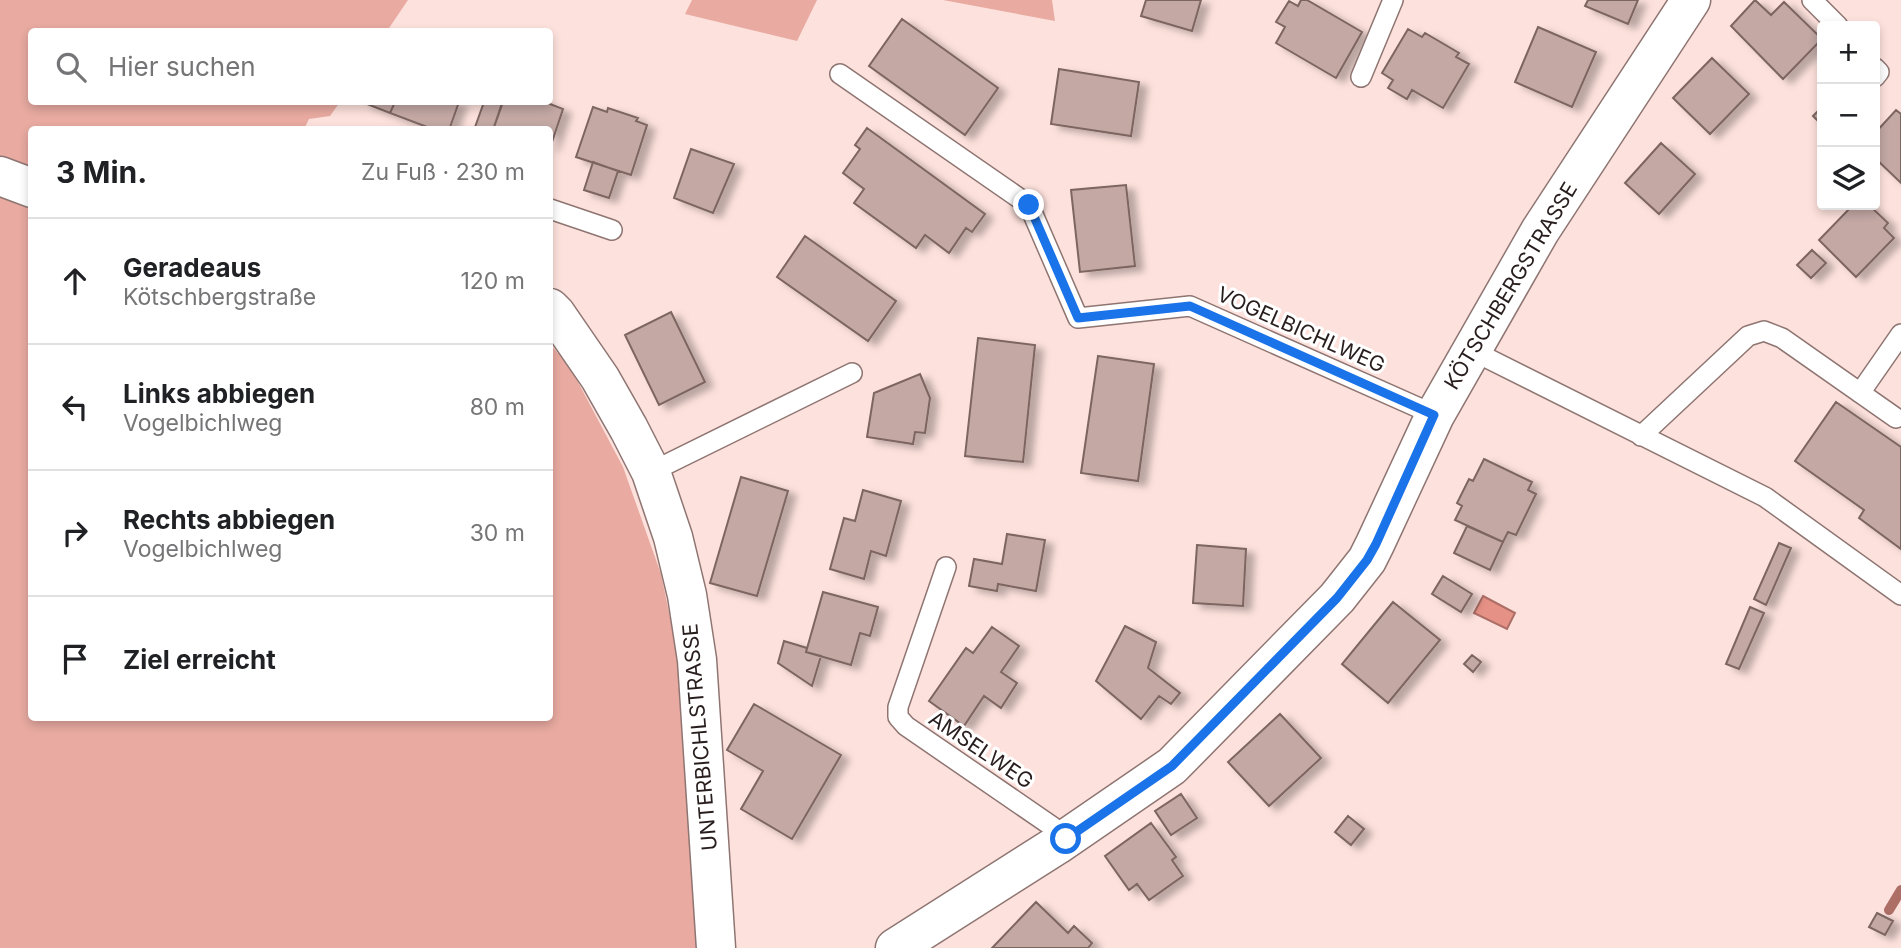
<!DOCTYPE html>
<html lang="de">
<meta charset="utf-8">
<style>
body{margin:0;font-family:Inter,sans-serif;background:#f2f2f2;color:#202124}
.controls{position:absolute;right:21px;top:21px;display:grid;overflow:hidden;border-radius:7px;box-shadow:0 4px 10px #0003}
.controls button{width:63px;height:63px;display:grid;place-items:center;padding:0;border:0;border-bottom:2px solid #e0e0e0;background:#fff;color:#202124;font:35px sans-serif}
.stop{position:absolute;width:21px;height:21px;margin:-16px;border:5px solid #1a73e8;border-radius:50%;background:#fff}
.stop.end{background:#1a73e8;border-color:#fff;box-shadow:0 2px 7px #0008}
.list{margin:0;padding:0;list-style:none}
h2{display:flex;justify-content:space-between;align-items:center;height:91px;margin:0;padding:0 28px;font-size:30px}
h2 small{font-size:23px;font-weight:400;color:#757577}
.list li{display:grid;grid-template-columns:46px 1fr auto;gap:21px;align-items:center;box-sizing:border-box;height:126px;padding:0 28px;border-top:2px solid #e0e0e0}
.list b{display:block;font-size:26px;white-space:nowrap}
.list p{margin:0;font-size:23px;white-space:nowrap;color:#757577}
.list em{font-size:23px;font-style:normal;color:#757577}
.icon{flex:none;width:38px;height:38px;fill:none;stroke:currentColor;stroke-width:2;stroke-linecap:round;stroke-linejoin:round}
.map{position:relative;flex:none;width:1901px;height:948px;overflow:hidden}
.search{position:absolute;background:#fff;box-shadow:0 4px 10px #0003;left:28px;top:28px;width:525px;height:77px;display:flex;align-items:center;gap:18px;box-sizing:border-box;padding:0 24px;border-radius:7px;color:#757577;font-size:26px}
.panel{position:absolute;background:#fff;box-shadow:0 4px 10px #0003;left:28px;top:126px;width:525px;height:595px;border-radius:7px}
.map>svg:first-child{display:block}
.green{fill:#e8aaa1}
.water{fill:#e69185;stroke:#ad6e66;stroke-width:2}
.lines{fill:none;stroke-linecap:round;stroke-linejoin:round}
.stream{stroke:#ad6e66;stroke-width:10}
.building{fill:#c3a8a4;stroke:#7d6561;stroke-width:2;filter:url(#shadow)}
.service-casing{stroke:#8e7572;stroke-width:22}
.minor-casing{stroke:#8e7572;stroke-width:41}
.service{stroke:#fff;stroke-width:19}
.minor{stroke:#fff;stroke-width:38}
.route{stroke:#1a73e8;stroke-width:9}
.labels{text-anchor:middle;stroke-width:6;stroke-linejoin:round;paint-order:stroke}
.street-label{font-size:21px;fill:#281e1d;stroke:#fff}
</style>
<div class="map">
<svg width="1901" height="948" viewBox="0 0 1901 948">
<defs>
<filter id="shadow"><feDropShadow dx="8" dy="4.5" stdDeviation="3.5" flood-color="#0004"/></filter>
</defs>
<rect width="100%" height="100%" fill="#fde1dc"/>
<path class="green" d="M 0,0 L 408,0 L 387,31 L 32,32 L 32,102 L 340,102 L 330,116 L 309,119 L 304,129 L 32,130 L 32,718 L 550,718 L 550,344 L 570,367 L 623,467 L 661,574 L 679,661 L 700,948 L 0,948 Z
M 692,0 L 817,0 L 797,41 L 685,14 Z
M 943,0 L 1052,0 L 1055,21 Z"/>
<path class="water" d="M 1483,596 L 1515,613 L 1507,629 L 1474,613 Z"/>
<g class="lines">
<path class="stream" d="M 1889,910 L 1901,890"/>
</g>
<path class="building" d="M 1146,0 L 1201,0 L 1192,31 L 1141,16 Z
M 1301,0 L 1307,0 L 1362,32 L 1336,78 L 1276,43 L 1285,27 L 1276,22 L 1289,1 L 1298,6 Z
M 1588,0 L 1638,0 L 1628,24 L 1585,6 Z
M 1755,0 L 1771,15 L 1784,2 L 1822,39 L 1783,79 L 1731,26 Z
M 902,19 L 998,88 L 965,135 L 869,66 Z
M 1538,27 L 1596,52 L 1572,107 L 1515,82 Z
M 1408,29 L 1422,37 L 1425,33 L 1459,53 L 1456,57 L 1469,64 L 1443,108 L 1412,90 L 1407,99 L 1388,88 L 1393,80 L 1382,73 Z
M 1712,58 L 1749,94 L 1710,134 L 1673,98 Z
M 1059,69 L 1139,82 L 1131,136 L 1051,124 Z
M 362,102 L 395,102 L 390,113 Z
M 395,102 L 459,102 L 449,130 L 435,130 L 390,113 Z
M 484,102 L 502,103 L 493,130 L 474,130 Z
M 503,102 L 545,102 L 563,109 L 550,148 L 550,130 L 493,130 Z
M 593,107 L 607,112 L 608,108 L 638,118 L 636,121 L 647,125 L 631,175 L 576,157 Z
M 1822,107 L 1822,125 L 1813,116 Z
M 1896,110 L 1901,114 L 1901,183 L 1875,158 L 1875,133 Z
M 867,128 L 985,214 L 972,232 L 966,228 L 949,253 L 925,235 L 916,248 L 854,203 L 864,189 L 843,173 L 860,149 L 855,145 Z
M 1661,143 L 1695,174 L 1659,214 L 1625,183 Z
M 691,149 L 734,164 L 713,213 L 674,198 Z
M 593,162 L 618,171 L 609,198 L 584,190 Z
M 1126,185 L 1135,266 L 1080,272 L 1071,190 Z
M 1853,205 L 1860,205 L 1864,208 L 1869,205 L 1888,223 L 1884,228 L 1894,238 L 1856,277 L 1819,240 Z
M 805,236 L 896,301 L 868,341 L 777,277 Z
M 1812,250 L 1826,263 L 1811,278 L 1797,265 Z
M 671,312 L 705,382 L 659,405 L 625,335 Z
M 978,338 L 1035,345 L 1023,462 L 965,456 Z
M 1098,356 L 1154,364 L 1138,481 L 1081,473 Z
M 920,374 L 930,398 L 925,433 L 915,432 L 913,444 L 867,437 L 874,393 Z
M 1836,402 L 1901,447 L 1901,549 L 1859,518 L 1864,510 L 1795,461 Z
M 1484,459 L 1532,482 L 1528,490 L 1536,494 L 1516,535 L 1508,532 L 1503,542 L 1455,520 L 1462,506 L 1457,503 L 1469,479 L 1473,481 Z
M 741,477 L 788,491 L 757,596 L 710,583 Z
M 863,490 L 901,501 L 886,556 L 871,551 L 864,579 L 830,569 L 844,518 L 855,521 Z
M 1467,526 L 1503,542 L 1490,570 L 1454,553 Z
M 1007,534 L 1045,540 L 1036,591 L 998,584 L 997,591 L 969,586 L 974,559 L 1002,564 Z
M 1779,543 L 1791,548 L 1766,605 L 1754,599 Z
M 1197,545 L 1246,549 L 1243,606 L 1193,603 Z
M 1443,576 L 1472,594 L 1461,612 L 1432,594 Z
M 823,592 L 878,607 L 870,636 L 860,633 L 851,665 L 806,652 Z
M 1393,602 L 1440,640 L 1388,703 L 1342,664 Z
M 1750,607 L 1764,613 L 1739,669 L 1726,664 Z
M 1125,626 L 1156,642 L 1148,668 L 1180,693 L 1171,704 L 1159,696 L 1141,719 L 1096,681 Z
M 992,627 L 1019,646 L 1001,672 L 1017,683 L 1001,708 L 984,696 L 964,726 L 929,701 L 966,648 L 973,653 Z
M 784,641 L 807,648 L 806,652 L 821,656 L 812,686 L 778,663 Z
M 1472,655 L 1481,662 L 1473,672 L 1464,664 Z
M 754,704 L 841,755 L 792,839 L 741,809 L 763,771 L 727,750 Z
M 1280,714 L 1321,758 L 1269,806 L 1228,762 Z
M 1181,794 L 1197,818 L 1171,835 L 1155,811 Z
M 1348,816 L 1364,829 L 1351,845 L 1335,832 Z
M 1151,823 L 1176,857 L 1172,860 L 1183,876 L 1149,900 L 1137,884 L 1129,890 L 1105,856 Z
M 1036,902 L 1068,933 L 1074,926 L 1092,943 L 1088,948 L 992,948 Z
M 1877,913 L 1893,921 L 1885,935 L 1869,927 Z"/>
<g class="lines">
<defs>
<path id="service" d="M 1812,0 L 1838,26
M 1875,68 L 1879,72 L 1875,77
M 840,74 L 1029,205 L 1078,318 L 1190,306 L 1435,415
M 1361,77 L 1393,0
M 550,209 L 612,230
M 1471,350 L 1765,497 L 1901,595
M 1860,393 L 1901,334
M 1641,436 L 1748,336 L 1764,331 L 1782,338 L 1896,418
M 651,472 L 852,373
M 946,567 L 898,707 L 898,717 L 906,726 L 1053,827 L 1066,839"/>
<path id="minor" d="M 0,176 L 32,188
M 550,308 L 556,314 L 600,378 L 629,429 L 651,472 L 673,537 L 687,595 L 697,660 L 716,948
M 895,948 L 1057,845 L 1172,766 L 1337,598 L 1367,560 L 1375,544 L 1435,415 L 1540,231 L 1691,0"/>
</defs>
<use href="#service" class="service-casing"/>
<use href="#minor" class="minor-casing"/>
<use href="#service" class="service"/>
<use href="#minor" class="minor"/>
</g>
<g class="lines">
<path class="route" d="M 1029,205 L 1078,318 L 1190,306 L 1434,415 L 1376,544 L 1367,560 L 1337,598 L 1172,766 L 1066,839"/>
</g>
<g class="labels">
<g class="street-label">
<text transform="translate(1511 286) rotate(-59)" y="7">KÖTSCHBERGSTRASSE</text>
<text transform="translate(1301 330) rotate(24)" y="7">VOGELBICHLWEG</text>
<text transform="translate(700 737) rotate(-95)" y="7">UNTERBICHLSTRASSE</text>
<text transform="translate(981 750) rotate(34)" y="7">AMSELWEG</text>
</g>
</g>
</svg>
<div class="controls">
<button>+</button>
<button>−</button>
<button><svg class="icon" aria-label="layers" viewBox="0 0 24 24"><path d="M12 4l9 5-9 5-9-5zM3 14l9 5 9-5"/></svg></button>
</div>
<div class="stop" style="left:1066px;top:839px"></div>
<div class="stop end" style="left:1029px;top:205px"></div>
<div class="search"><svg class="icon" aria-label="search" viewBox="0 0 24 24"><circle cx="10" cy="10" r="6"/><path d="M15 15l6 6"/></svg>Hier suchen</div>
<section class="panel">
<h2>3 Min.<small>Zu Fuß · 230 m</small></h2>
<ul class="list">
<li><svg class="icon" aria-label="ahead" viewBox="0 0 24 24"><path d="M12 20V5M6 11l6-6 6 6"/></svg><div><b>Geradeaus</b><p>Kötschbergstraße</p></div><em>120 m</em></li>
<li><svg class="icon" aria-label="left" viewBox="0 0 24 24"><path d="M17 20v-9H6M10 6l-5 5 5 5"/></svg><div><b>Links abbiegen</b><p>Vogelbichlweg</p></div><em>80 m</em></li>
<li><svg class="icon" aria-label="right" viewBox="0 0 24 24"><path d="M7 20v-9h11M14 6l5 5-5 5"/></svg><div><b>Rechts abbiegen</b><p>Vogelbichlweg</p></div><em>30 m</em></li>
<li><svg class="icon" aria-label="arrive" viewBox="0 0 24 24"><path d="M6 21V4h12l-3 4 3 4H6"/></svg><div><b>Ziel erreicht</b></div></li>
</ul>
</section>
</div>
